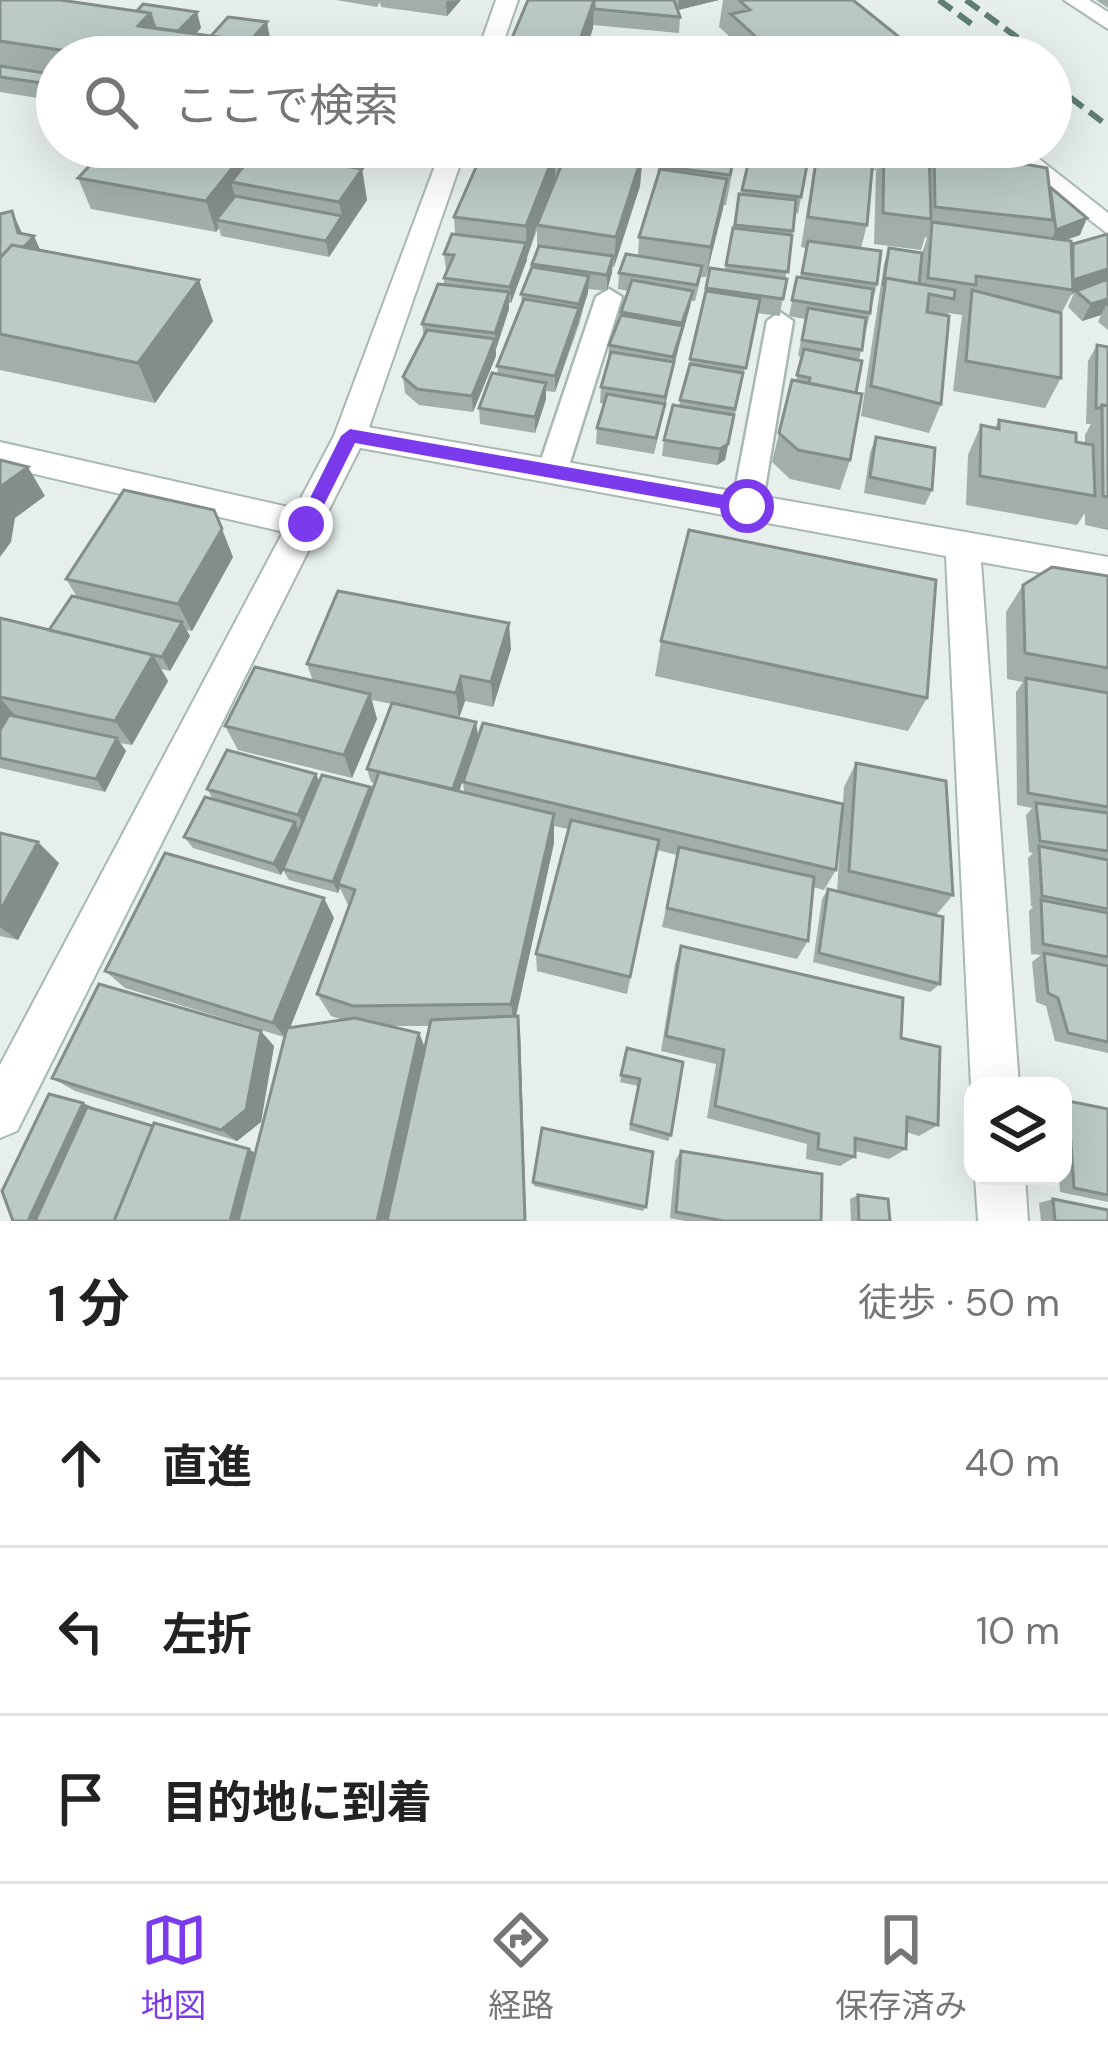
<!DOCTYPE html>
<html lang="ja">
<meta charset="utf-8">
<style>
body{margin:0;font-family:"DM Sans","Noto Sans JP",sans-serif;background:#f2f2f2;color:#222}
.controls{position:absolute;right:36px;bottom:36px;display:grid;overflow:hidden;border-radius:24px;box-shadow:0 12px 48px #0002}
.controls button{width:108px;height:108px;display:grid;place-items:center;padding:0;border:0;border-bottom:3px solid #e0e0e0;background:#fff;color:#222;font:60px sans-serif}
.stop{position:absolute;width:36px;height:36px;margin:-27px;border:9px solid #7c3aed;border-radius:50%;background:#fff}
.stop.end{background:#7c3aed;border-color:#fff;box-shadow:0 3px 12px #0008}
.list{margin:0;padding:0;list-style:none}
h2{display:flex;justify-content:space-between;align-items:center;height:156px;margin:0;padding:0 48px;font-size:51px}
h2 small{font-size:39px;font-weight:400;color:#767676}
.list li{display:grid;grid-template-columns:78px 1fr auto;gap:36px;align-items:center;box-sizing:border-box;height:168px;padding:0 48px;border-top:3px solid #e0e0e0}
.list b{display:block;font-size:45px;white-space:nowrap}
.list em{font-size:39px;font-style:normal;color:#767676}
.icon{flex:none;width:66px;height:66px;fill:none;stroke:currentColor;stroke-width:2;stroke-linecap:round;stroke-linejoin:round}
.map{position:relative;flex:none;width:1108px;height:1221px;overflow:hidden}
.search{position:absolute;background:#fff;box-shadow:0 12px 48px #0002;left:36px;right:36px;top:36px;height:132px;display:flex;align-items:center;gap:30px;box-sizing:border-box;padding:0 42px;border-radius:66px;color:#767676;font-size:45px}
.sheet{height:660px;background:#fff}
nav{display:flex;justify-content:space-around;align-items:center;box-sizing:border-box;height:168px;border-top:3px solid #e0e0e0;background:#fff;font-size:33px;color:#767676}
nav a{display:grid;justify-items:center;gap:6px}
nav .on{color:#7c3aed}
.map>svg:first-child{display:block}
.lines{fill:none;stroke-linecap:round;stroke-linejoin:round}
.service-casing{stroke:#a8b8b2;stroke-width:5}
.minor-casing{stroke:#a8b8b2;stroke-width:4}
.tertiary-casing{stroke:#a8b8b2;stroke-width:4}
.service{fill:#fff;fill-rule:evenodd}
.minor{fill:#fff;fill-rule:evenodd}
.tertiary{fill:#fff;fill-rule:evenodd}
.rail{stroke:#5f7d75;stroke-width:6;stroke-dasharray:16 8;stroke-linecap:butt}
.wall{fill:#a1aea9;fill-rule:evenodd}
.shaded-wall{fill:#838d89}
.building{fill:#bbcac4;stroke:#838d89;stroke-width:3}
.route{fill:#7c3aed}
</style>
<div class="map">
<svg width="1108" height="1221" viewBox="0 0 1108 1221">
<rect width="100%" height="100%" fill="#e6efeb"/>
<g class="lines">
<defs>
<path id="service" d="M 609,289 L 622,297 L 567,472 L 563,480 L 541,480 L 537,472 L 596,297 Z
M 780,312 L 793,321 L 762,506 L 747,518 L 732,506 L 767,321 Z"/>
<path id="minor" d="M 1064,0 L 1089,0 L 1108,12 L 1108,29 Z
M 750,147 L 825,147 L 928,159 L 941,167 L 928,175 L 762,154 Z
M 996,147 L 1024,147 L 1108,213 L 1108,234 Z
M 350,424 L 1108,557 L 1108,585 L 981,562 L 1019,1086 L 971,1086 L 946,556 L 339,444 L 334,436 L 339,428 Z
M 0,442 L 306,511 L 318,515 L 323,524 L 318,533 L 306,537 L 0,466 Z
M 975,1176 L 1025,1176 L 1028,1221 L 978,1221 Z"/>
<path id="tertiary" d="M 496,0 L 518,0 L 498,57 L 476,57 Z
M 442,147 L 466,147 L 366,436 L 17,1131 L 0,1138 L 0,1065 L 334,436 Z"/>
</defs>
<use href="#service" class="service-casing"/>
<use href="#minor" class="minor-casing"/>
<use href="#tertiary" class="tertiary-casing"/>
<use href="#service" class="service"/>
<use href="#minor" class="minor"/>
<use href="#tertiary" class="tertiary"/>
<path class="rail" d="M 939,0 L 977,28
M 966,0 L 1044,57
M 1051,83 L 1108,126"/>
</g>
<path class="wall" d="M 0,0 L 137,11 L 197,12 L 201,28 L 196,34 L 270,38 L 266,44 L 347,55 L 347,57 L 57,57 L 57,101 L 0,92 Z
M 336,0 L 461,0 L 447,16 L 381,7 L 380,2 L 377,7 Z
M 528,0 L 678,10 L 676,0 L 719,0 L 678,10 L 680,17 L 679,33 L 593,25 L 584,57 L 504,57 Z
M 723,0 L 853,0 L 924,57 L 729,57 L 726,54 L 728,35 L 719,27 Z
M 1096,0 L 1108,0 L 1108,8 Z
M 482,147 L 575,147 L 609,151 L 609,147 L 647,147 L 642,163 L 640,186 L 614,267 L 612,267 L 607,291 L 588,289 L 579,325 L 555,392 L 546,391 L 546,399 L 535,433 L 480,424 L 479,408 L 498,374 L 497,366 L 522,306 L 521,294 L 537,250 L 537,230 L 511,303 L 509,303 L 509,309 L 496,349 L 496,356 L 473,412 L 419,405 L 405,393 L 403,377 L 424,337 L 422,324 L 444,285 L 444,278 L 446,270 L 444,254 L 455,234 L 454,217 L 482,153 Z
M 737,147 L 726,205 L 723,205 L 706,277 L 701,277 L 695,301 L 691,301 L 682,333 L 654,454 L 596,444 L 597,428 L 604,404 L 600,403 L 601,387 L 608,362 L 609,345 L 628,291 L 618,289 L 619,273 L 638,256 L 639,237 L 657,179 L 658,166 Z
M 752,147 L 810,149 L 798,214 L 795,213 L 780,316 L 757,313 L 725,460 L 717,465 L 662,456 L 664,440 L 679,406 L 689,367 L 710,268 L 725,270 L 739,194 L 741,194 Z
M 817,147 L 867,225 L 861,248 L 877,284 L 859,360 L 850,460 L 840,490 L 790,479 L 772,462 L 792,380 L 796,380 L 802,357 L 798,356 L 805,319 L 789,316 L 797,277 L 800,278 L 806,248 L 801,247 Z
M 883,147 L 929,148 L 929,161 L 934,148 L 1049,188 L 1080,235 L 1065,240 L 1071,248 L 1073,244 L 1108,234 L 1108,330 L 1098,322 L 1101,315 L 1082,321 L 1068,307 L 1074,293 L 1071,295 L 1061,314 L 1061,378 L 1045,408 L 953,391 L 962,315 L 948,313 L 941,404 L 929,433 L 861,416 L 884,264 L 889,248 L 922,253 L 927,238 L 925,237 L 921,250 L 874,244 L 876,173 Z
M 252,156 L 362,169 L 367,200 L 329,257 L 221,236 L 219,228 L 216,232 L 91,209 L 78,178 Z
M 0,214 L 41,250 L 213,321 L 155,403 L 0,370 Z
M 1097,345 L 1108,347 L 1108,530 L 1085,525 L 1085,513 L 1077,525 L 966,505 L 968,455 L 981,425 L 995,428 L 999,420 L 1085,443 L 1085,435 L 1091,424 L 1086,424 L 1088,361 Z
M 876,437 L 932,490 L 925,505 L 864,493 L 870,453 Z
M 233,557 L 192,631 L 186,630 L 190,636 L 170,671 L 161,669 L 168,681 L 132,745 L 120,743 L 126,751 L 105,792 L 0,768 L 0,618 L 49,630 L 77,597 L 66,579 Z
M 1108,576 L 1108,1053 L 1055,1041 L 1046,1006 L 1036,1002 L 1032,962 L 1041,955 L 1031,954 L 1029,911 L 1033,907 L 1031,906 L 1028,858 L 1033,853 L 1029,852 L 1026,815 L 1032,808 L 1017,805 L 1016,692 L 1023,682 L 1007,679 L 1006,612 L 1023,585 Z
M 661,641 L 927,698 L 908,731 L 655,676 Z
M 511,649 L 493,707 L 465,701 L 459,718 L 478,735 L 459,791 L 464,792 L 463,782 L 836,870 L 824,890 L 813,887 L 808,941 L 797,959 L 662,927 L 677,855 L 657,850 L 627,994 L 537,971 L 536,954 L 568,829 L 554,826 L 554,843 L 516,1016 L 520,1031 L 526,1221 L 13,1221 L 83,1103 L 95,1109 L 153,1126 L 255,1153 L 284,1037 L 125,988 L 105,971 L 334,918 L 290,1027 L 343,1020 L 331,1016 L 317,994 L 349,907 L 340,888 L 338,893 L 289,880 L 283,870 L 281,875 L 193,848 L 184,837 L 213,799 L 207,789 L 319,781 L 370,787 L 372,792 L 375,783 L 371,782 L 367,769 L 392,704 L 372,700 L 377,719 L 352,778 L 238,750 L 225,726 L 313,681 L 307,664 ZM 391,1026 L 430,1026 L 425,1048 L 419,1033 Z
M 856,763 L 953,895 L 936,915 L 940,984 L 930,992 L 813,962 L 822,899 L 828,889 L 837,891 L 844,787 Z
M 0,833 L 59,863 L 18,940 L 0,936 Z
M 681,946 L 901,1038 L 938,1125 L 919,1136 L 906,1132 L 906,1149 L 889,1159 L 855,1151 L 855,1157 L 840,1166 L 806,1159 L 807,1144 L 707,1118 L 716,1064 L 661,1051 L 675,964 Z
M 274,1046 L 261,1122 L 237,1141 L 75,1091 L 52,1078 Z
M 627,1048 L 671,1135 L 668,1141 L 629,1130 L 638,1086 L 620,1082 Z
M 1068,1101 L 1108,1109 L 1108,1202 L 1060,1192 L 1059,1176 L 1063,1176 L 1063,1104 Z
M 681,1151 L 821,1221 L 685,1221 L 670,1218 L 675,1161 Z
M 533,1182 L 646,1207 L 643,1211 L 534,1186 Z
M 858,1195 L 890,1221 L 851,1221 L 850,1199 Z
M 1053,1199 L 1108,1221 L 1041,1221 L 1039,1203 Z"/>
<path class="shaded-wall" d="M 461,0 L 447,16 L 446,1 Z
M 594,0 L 593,28 L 584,57 L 574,57 Z
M 679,0 L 719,0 L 678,10 Z
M 197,12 L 201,28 L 181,49 L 176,33 Z
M 150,13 L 162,52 L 138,26 Z
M 267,22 L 270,38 L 255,57 L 250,43 Z
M 249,147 L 257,178 L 231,182 L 237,204 L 216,220 L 219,228 L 216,232 L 206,201 Z
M 561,147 L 573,147 L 561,178 Z
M 643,147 L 647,147 L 642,163 L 640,186 L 614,267 L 616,237 L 642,156 Z
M 555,152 L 555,182 L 537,225 L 527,257 L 526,226 Z
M 362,169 L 367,200 L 329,257 L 326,241 L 342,216 L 339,202 Z
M 727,179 L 723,209 L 706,277 L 711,247 Z
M 12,211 L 27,244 L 34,236 L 48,267 L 14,306 L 18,233 Z
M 1087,218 L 1080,235 L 1048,246 L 1056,230 Z
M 526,243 L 527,260 L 511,303 L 510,287 Z
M 613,256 L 612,273 L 607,291 L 607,275 Z
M 1108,269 L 1108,283 L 1076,291 L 1071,295 L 1073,290 L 1071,281 Z
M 589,276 L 588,293 L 555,392 L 555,376 Z
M 199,280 L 213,321 L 155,403 L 138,363 Z
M 693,291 L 690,307 L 673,367 L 654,454 L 673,357 Z
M 509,292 L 509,309 L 496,349 L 495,333 Z
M 1108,299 L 1108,307 L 1106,305 L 1101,315 L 1082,321 L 1091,304 Z
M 495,339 L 496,356 L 473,412 L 472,396 Z
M 546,383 L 546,399 L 535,433 L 535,417 Z
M 728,444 L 725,460 L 717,465 L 720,449 Z
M 28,467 L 45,496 L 15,518 L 11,542 L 0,557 L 0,487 Z
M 222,529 L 233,557 L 192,631 L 178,604 Z
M 182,622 L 190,636 L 170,671 L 162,657 Z
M 509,623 L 511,649 L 493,707 L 491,682 Z
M 153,655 L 168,681 L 132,745 L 115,721 Z
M 461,676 L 465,701 L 459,718 L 456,693 Z
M 370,694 L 377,719 L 352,778 L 344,755 Z
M 0,698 L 20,721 L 0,756 Z
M 476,722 L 478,735 L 456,801 L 453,789 Z
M 117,738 L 126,751 L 105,792 L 96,779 Z
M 316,774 L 322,787 L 304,826 L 298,815 Z
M 370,787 L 374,799 L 338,884 L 340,888 L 338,893 L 333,882 Z
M 554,814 L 554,843 L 514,1025 L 511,1004 Z
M 295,822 L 300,834 L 281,875 L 274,864 Z
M 38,842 L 59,863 L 18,940 L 0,927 L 0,911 Z
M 324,898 L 334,918 L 286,1038 L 273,1023 Z
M 518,1016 L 520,1031 L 526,1221 L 525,1221 Z
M 261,1031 L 274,1046 L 261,1122 L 237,1141 L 221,1130 Z
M 419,1033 L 425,1048 L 387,1221 L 377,1221 Z
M 83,1103 L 96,1109 L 44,1221 L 28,1221 Z
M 249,1149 L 264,1159 L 247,1221 L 230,1221 Z"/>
<path class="building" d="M 0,0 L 60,0 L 150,13 L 138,26 L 347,55 L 346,57 L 107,57 L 0,41 Z
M 528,0 L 594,0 L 574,57 L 504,57 Z
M 594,0 L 674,0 L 680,17 L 594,9 Z
M 739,0 L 853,0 L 924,57 L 778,57 L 731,14 L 750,10 Z
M 143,4 L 197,12 L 178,31 L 155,28 L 150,13 L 137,11 Z
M 228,17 L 267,22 L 250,41 L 211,36 Z
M 604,43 L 704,53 L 703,57 L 600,57 Z
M 0,66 L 57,75 L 57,85 L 0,77 Z
M 107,147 L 249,147 L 206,201 L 78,178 Z
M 485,147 L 517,147 L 555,152 L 526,226 L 454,217 Z
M 569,147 L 642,156 L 616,237 L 537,225 Z
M 663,147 L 736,147 L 730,175 L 658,166 Z
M 752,147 L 810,149 L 801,197 L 742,190 Z
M 818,147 L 874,147 L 867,225 L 808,217 Z
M 884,147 L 929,148 L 931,219 L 883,213 Z
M 934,148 L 1047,168 L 1053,220 L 935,207 Z
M 256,151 L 362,169 L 339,202 L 231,182 Z
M 660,169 L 727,179 L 711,247 L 639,237 Z
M 1050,187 L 1087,218 L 1056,230 Z
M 739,194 L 796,200 L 793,231 L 735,225 Z
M 235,196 L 342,216 L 326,241 L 216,220 Z
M 12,211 L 18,233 L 34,236 L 24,247 L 12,245 L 0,258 L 0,214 Z
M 932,222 L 1071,241 L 1073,290 L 976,276 L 976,285 L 928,278 Z
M 733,228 L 792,235 L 788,272 L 726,265 Z
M 452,234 L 526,243 L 510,287 L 444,278 L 454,255 L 444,254 Z
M 1108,234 L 1108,269 L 1073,280 L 1073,244 Z
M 808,241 L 881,251 L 877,284 L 802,273 Z
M 12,245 L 199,280 L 138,363 L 0,334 L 0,258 Z
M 539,246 L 613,256 L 607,275 L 532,264 Z
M 889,248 L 922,253 L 919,284 L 886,278 L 883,286 Z
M 626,254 L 702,266 L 697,285 L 619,273 Z
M 532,267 L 589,276 L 579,304 L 521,294 Z
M 710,268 L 787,279 L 783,299 L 706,288 Z
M 797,277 L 873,289 L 870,313 L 792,300 Z
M 886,278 L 955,290 L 954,299 L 929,294 L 927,312 L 949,316 L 941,404 L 871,386 Z
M 1108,279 L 1108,299 L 1091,304 L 1076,291 Z
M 632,280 L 693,291 L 682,323 L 621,312 Z
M 438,284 L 509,292 L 495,333 L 422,324 Z
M 972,290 L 1061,313 L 1061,378 L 966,361 Z
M 706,291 L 760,299 L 746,368 L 690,359 Z
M 524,299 L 579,308 L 555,376 L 497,366 Z
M 808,308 L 866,318 L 862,350 L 802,340 Z
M 621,315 L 683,326 L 673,357 L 609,345 Z
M 427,330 L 495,339 L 472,396 L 417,389 L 403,377 Z
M 1097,345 L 1108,347 L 1108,406 L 1102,405 L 1100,408 L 1096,408 Z
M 804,349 L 862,361 L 856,393 L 809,383 L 810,378 L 797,375 Z
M 611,352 L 674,362 L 665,397 L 601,387 Z
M 690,364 L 743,373 L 735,409 L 680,400 Z
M 492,373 L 546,383 L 535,417 L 479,408 Z
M 792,380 L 862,394 L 850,460 L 798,450 L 779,433 Z
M 607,394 L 665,404 L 656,438 L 597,428 Z
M 673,405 L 734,415 L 728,444 L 720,449 L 664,440 Z
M 1102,405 L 1108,406 L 1108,497 L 1103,496 Z
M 999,420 L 1076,433 L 1076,442 L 1093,445 L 1095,496 L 980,476 L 981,425 L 999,429 Z
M 876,437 L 935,448 L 932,490 L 870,477 Z
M 0,460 L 28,467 L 0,487 Z
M 124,490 L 214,510 L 222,529 L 178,604 L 66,579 Z
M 689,530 L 936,580 L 927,698 L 661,641 Z
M 1052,567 L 1108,576 L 1108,668 L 1025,653 L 1023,585 Z
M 338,591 L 509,623 L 491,682 L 461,676 L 456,693 L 307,664 Z
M 72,596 L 182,622 L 162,657 L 49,630 Z
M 0,618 L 153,655 L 115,721 L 0,697 Z
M 255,667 L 370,694 L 344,755 L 225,726 Z
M 1026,678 L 1108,693 L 1108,807 L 1028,793 Z
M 392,703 L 476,722 L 453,789 L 367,769 Z
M 9,715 L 117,738 L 96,779 L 0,758 L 0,730 Z
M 483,723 L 843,804 L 836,870 L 463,782 Z
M 227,750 L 316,774 L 298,815 L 207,789 Z
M 856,763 L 946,781 L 953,895 L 849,871 Z
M 379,772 L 554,814 L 511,1004 L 353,1006 L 317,994 L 355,890 L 338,884 Z
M 322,775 L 370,787 L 333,882 L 283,869 Z
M 205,797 L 295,822 L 274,864 L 184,837 Z
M 1036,803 L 1108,813 L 1108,851 L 1040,841 Z
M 571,820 L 659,840 L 630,977 L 536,954 Z
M 0,833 L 38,842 L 0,911 Z
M 1039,846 L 1108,860 L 1108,909 L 1042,896 Z
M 679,847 L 814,877 L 808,941 L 667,908 Z
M 165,853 L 324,898 L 273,1023 L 105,971 Z
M 828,889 L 943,917 L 940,984 L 819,953 Z
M 1041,900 L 1108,913 L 1108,957 L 1043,944 Z
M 681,946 L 903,998 L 901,1038 L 940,1047 L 938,1125 L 907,1117 L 906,1149 L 855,1138 L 855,1157 L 818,1149 L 819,1134 L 715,1106 L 724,1050 L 666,1036 Z
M 1044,953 L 1108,966 L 1108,1042 L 1068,1033 L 1058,998 L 1048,993 Z
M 99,984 L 261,1031 L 246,1110 L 221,1130 L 52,1078 Z
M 518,1016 L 525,1221 L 387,1221 L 431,1020 Z
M 355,1018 L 419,1033 L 377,1221 L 238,1221 L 287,1028 Z
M 627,1048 L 683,1062 L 671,1135 L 631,1124 L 640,1079 L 621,1075 Z
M 49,1094 L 83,1103 L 28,1221 L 13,1221 L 2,1191 Z
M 1068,1101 L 1108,1109 L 1108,1195 L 1074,1188 Z
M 87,1107 L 153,1126 L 114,1221 L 35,1221 Z
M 154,1123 L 249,1149 L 230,1221 L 114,1221 Z
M 542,1128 L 653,1152 L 646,1207 L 533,1182 Z
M 681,1151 L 822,1174 L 821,1221 L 724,1221 L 676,1212 Z
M 858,1195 L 888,1199 L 890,1221 L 859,1221 Z
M 1053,1199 L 1108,1210 L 1108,1221 L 1055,1221 Z"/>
<path class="route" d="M 350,429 L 747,499 L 756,506 L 747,513 L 355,443 L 312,529 L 300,529 L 297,524 L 341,436 Z"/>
</svg>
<div class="controls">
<button><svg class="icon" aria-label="layers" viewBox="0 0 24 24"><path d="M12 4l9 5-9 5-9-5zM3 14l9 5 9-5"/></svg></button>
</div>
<div class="stop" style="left:747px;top:506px"></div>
<div class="stop end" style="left:306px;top:524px"></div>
<div class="search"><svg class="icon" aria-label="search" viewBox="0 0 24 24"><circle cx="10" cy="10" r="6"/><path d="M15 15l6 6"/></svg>ここで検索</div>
</div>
<section class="sheet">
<h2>1 分<small>徒歩 · 50 m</small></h2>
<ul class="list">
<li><svg class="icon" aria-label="ahead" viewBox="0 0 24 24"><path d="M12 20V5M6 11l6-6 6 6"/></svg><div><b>直進</b></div><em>40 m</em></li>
<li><svg class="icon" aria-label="left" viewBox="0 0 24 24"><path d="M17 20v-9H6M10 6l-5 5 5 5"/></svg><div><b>左折</b></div><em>10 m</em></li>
<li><svg class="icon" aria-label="arrive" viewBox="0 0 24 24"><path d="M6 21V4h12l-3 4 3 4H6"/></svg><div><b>目的地に到着</b></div></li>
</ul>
</section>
<nav>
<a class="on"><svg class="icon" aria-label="map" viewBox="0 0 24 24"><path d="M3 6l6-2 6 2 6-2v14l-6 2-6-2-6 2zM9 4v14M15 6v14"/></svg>地図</a>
<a><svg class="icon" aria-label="directions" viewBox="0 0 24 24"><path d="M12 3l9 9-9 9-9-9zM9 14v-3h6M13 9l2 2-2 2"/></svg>経路</a>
<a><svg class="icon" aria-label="saved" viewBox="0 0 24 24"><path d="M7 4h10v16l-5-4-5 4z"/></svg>保存済み</a>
</nav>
